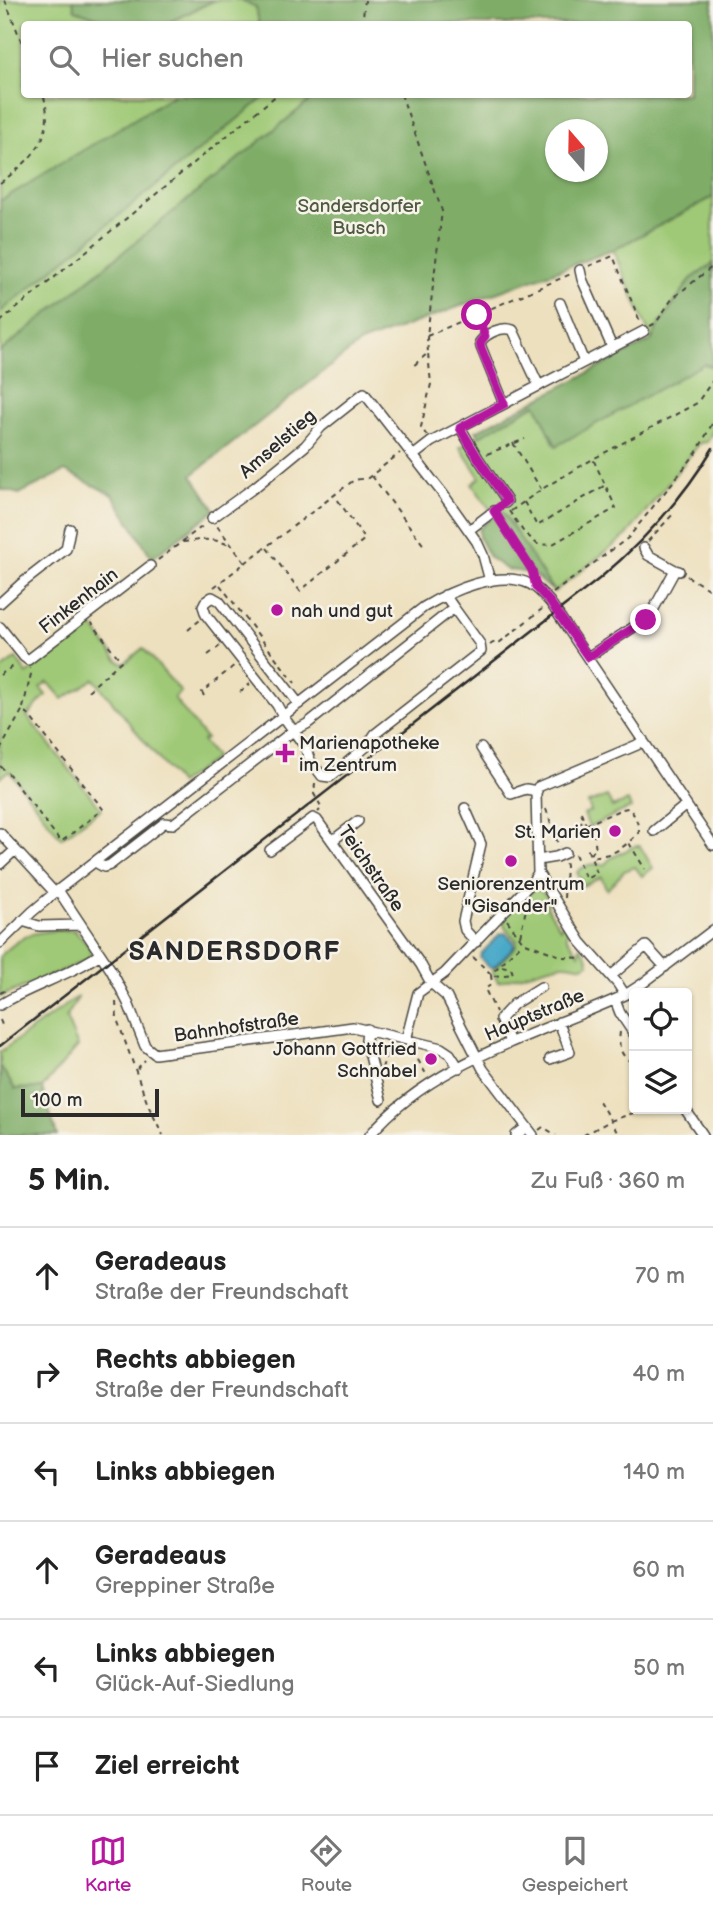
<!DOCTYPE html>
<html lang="de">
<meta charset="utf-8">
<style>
body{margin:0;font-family:"Balsamiq Sans",sans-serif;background:#f2f2f2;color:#222}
.controls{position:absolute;right:21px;bottom:21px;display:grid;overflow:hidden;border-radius:7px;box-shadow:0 2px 5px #0004}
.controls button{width:63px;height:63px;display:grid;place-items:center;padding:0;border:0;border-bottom:2px solid #e0e0e0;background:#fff;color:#222;font:35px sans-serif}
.compass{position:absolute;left:545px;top:119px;width:63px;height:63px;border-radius:50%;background:#fff;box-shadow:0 2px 5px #0004;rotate:340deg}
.scale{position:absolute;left:21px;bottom:18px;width:138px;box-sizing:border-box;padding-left:7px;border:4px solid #2b2b2b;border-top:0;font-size:19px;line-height:24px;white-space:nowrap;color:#2b2b2b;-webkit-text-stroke:5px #f7f3e8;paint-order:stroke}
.stop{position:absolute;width:21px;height:21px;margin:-16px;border:5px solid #b5179e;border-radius:50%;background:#fff}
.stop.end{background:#b5179e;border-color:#fff;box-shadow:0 2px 7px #0008}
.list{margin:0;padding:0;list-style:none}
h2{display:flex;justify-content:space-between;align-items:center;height:91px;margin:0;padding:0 28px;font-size:30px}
h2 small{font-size:23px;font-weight:400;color:#767676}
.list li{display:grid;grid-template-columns:46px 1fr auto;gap:21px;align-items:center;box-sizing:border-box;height:98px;padding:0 28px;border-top:2px solid #e0e0e0}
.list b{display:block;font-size:26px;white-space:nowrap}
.list p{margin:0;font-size:23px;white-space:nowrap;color:#767676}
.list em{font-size:23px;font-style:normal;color:#767676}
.icon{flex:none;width:38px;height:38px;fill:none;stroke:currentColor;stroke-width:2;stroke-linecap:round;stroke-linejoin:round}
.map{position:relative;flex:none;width:713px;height:1135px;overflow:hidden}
.search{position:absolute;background:#fff;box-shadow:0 2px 5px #0004;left:21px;right:21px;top:21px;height:77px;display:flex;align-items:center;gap:18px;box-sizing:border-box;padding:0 24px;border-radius:7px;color:#767676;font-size:26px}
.sheet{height:679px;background:#fff}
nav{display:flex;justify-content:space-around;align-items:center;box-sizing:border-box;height:98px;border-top:2px solid #e0e0e0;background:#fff;font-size:19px;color:#767676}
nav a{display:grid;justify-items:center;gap:4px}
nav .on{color:#b5179e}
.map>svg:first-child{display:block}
.green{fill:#9fc976;stroke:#657a50;stroke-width:2}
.forest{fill:#7fad67;stroke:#556c49;stroke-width:2;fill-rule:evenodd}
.water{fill:#49a9c8;stroke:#3a6a7a;stroke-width:2}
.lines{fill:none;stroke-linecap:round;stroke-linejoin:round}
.minor-casing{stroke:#484641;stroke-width:12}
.path{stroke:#484641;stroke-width:2;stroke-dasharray:5 5;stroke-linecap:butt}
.minor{stroke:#fff;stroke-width:9}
.rail{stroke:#2b2b2b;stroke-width:2.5}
.route{stroke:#b5179e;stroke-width:9}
.poi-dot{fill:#b5179e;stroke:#f7f3e8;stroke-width:2.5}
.labels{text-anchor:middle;stroke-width:5;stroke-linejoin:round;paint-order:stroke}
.park-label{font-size:19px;fill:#4e5a42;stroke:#f7f3e8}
.street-label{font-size:19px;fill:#2b2b2b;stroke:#f7f3e8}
.poi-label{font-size:19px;fill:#2b2b2b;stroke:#f7f3e8;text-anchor:start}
.district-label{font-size:26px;font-weight:bold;letter-spacing:2px;fill:#2b2b2b;stroke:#f7f3e8}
</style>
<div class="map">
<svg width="713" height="1135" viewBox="0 0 713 1135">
<rect width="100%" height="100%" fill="#f7f3e8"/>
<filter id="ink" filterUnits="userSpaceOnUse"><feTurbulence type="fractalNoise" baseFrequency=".0143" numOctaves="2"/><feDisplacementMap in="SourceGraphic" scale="14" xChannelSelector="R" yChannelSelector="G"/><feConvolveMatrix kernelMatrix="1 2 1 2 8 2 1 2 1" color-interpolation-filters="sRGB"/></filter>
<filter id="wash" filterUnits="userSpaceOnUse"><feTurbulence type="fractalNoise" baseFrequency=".00686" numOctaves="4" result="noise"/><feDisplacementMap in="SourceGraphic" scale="28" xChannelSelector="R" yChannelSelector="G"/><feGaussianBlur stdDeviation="1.57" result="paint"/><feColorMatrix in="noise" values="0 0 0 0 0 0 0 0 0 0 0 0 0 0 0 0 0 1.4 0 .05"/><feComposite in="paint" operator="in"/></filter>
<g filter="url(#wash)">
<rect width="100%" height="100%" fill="#ede0be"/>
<path class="green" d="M 0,0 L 73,0 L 75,10 L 116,24 L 24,24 L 24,94 L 174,95 L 0,201 Z
M 215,0 L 241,0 L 256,6 L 259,24 L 165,24 Z
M 267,95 L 317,95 L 0,352 L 0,312 Z
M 713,197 L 713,264 L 691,279 L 657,328 L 652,340 L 613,250 Z
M 704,363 L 713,367 L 713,431 L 707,442 L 700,443 L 627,535 L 554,592 L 499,506 L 492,512 L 472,484 L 480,478 L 460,447 L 537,404 L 555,445 Z
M 90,623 L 117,660 L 124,664 L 143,648 L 181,692 L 174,698 L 206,739 L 202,741 L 216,758 L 179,784 L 94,679 L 63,699 L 48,682 L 40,688 L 46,695 L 27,716 L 101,809 L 61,838 L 9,771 L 0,778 L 0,670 L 16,658 L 27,674 Z
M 607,796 L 612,807 L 628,801 L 631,808 C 616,813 604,821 589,827 L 584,814 L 591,811 L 588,803 Z
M 635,846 L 640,846 L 653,868 L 642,876 L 635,867 L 624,871 L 607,890 L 601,877 L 583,886 L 577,872 C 586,864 593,863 604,865 L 611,858 Z
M 534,890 L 540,890 L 549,898 L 547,907 L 560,928 L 563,922 L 568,929 L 566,936 L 579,954 L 580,947 L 587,956 L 589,963 C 579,970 573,963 563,964 C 541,968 519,977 498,982 L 492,971 L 516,946 L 517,941 L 505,928 L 503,918 L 527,893 Z
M 74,930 L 89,946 L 91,956 L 85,961 L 0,997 L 0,956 C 29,929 35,932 74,930 Z
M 79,996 L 66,1018 L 78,1046 L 42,1088 L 15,1089 L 0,1066 L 0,1052 Z"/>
<path class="forest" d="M 73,0 L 215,0 L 165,24 L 116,24 L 75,10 Z
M 241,0 L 713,0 L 713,197 L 613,250 L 360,343 L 192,475 L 215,510 L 152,558 L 113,495 L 65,471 L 19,494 L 0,489 L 0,352 L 317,95 L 688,94 L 688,24 L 259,24 L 256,7 ZM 556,130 L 598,130 L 598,172 L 556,172 Z
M 174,95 L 267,95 L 0,312 L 0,201 Z
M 713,264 L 713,367 L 704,364 L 556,446 L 536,404 L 479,436 L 476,431 L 652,340 L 657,328 L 691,279 Z
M 501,509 L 554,592 L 533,574 L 506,569 L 489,557 L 479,538 L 479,529 Z
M 0,1066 L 15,1089 L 42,1088 L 57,1135 L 0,1135 Z"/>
<path class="water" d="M 505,933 L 514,942 L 514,947 L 494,967 L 489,967 L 480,958 L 481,954 L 500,934 Z"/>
</g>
<g filter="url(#ink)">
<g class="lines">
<defs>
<path id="minor" d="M 580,270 L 582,279 L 612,347
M 560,303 L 584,362
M 504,404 L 481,347 L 480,342 C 487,333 501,326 513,330 L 539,386
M 460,427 L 478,458 L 507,501 L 505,503
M 413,456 L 431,442 L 644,331
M 212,518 L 255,487 L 305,446 L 321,427 L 364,393 L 443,494 L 477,542 L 483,555 L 490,581
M 469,530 L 494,511
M 644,548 L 648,555 L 675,570
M 0,603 L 21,584 L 66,549 L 70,529
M 0,627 L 24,657 L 28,660 L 150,566
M 588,657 L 646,619 L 651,614 L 675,570 L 679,571
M 299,704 L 219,601 L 212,597 L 205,602 L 203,606 L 206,615 L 277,705 L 283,716 L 305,747 L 310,760 L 322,776 L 330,777 L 367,746 L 375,734 L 481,651 L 480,644 L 454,608
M 481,748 L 511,794 L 526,789 L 537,791
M 465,808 L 481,844 L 463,921 L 465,930 L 476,942
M 654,831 L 686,805
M 0,833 L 55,893
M 332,841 L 358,821
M 270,850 L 313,818 L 317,820 L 421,965 L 431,983 L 446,996 L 483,1069 L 533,1135
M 538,860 L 556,857 L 565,853
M 95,862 L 104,867 L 110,865 L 164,823 L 173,824 L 293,731 L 307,724 L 454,608 L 445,595
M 0,864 L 15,850
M 538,873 L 581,942 L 618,984 L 625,995
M 58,890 L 111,970 L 128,1003 L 145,1046 L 155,1054 L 353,1027 L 441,1048 L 450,1054 L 459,1068
M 22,921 L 39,926 L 81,925
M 0,943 L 32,912 L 58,890 L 424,607 C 451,591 499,569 530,584 C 538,588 544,595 550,602 L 713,845
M 611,976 L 646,946 L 665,967
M 615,1000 L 620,1013 L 634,1034
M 0,1005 C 32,985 69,976 100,954
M 367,1029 L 366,1040 L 381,1100
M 406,1040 L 418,993 L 445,973 L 532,882 L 538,873 L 536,793 L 538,787 L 637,745 L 643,740
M 510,1042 L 500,1019 L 514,1004 L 541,987
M 550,1059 L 570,1052 L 559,1022
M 685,1109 L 703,1135
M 370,1135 C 432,1061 540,1034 625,995 L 642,984 L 713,930
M 516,1135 L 527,1127"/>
</defs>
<use href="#minor" class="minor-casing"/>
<path class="path" d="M 5,0 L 24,48
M 362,24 L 365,0
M 401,94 L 442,211 L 427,336 L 428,353 L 412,367
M 0,183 C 31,160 57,137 43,94
M 589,266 L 613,256 L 641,324
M 477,316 L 481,327
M 0,322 L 278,94
M 650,326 L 656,323 L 672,299 L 713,266
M 427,336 L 571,274
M 427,436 L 421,427 L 431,384 L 428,353
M 513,443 L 541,489
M 487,454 L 525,439
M 372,476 L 425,547
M 524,502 L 537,526 L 604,486
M 509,511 L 523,531 L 537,544 L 551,545 L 616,508 L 593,459
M 511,511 L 542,489 L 593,459 L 697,403 L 713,380
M 499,518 L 532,570 L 533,576
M 648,541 L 675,512
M 183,542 C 203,540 213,537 231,546
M 267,548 L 300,591 L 365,539 L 335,496
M 158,560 L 204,525
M 245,563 L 354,480 L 368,478 L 400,453
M 687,576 L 713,592
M 220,585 L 295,683
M 214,587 L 245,563 L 217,526
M 553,593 L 628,538 L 697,452 L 713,422
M 188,630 L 200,620
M 490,645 L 493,643 L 499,643 L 542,609
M 208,655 L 220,646
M 0,675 L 16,664
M 88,691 L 121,661 L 91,622
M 240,692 L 250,684
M 204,696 L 202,692 L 235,665
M 0,750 L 23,709
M 0,766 L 8,773 L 61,842 L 103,809 L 23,708 L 31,674 L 30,668
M 315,783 L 314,794 L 322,808 L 318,812
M 546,809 L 559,847
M 581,812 L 586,825 L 586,833
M 578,824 L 583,821
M 586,825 L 622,809 L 628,808 C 635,814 638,822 639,832 C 631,841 621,850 609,854 C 602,856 597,855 591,859
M 629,843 L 645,869
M 575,854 L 586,879 L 597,873 L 587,848
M 590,854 L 596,849 L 594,836 L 596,836
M 564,898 L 566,866 L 565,862
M 507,920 L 523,942 L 563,957 L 582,958
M 520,936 L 528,900
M 473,957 L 491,974 L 522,943
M 491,975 L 492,984 L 485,989 L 496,1012
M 494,976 L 513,974 L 511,968 L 501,966
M 0,993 L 9,989
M 116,1002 L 117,1019 L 148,1105 L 163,1135
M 0,1020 L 2,1025 L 0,1029
M 620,1032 C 618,1046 620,1057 634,1063
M 631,1043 L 634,1048
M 413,1051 L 426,1074
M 382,1068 L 389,1046
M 137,1069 L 145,1060
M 599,1101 L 617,1132
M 539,1130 L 543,1127 L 556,1135
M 584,1135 L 610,1121 L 645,1109"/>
<use href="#minor" class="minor"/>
<path class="rail" d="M 0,1046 L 599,579 C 643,542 683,498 713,448"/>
</g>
</g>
<g class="lines" filter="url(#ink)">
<path class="route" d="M 477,315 L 485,336 L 480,342 L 481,348 L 504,404 L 460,428 L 478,458 L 507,501 L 494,511 L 532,570 L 536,587 L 550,602 L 588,657 L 646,620"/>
</g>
<g class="poi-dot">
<circle cx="277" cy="610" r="7"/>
<path d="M281.5 742.5h7v7h7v7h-7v7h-7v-7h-7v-7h7z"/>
<circle cx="615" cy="831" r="7"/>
<circle cx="511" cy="861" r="7"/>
<circle cx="431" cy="1059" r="7"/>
</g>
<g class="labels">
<g class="park-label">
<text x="359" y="212">Sandersdorfer<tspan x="359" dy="22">Busch</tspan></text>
</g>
<g class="street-label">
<text transform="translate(277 443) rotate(-41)" y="7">Amselstieg</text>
<text transform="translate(78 600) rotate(-38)" y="7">Finkenhain</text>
<text transform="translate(372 868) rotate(55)" y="7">Teichstraße</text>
<text transform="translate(534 1014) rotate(-23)" y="7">Hauptstraße</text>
<text transform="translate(236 1026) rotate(-8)" y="7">Bahnhofstraße</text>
</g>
<g class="poi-label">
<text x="291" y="617">nah und gut</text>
<text x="299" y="749">Marienapotheke<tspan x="299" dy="22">im Zentrum</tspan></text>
<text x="601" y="838" text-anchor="end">St. Marien</text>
<text x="511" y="890" text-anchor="middle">Seniorenzentrum<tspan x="511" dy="22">"Gisander"</tspan></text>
<text x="417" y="1055" text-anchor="end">Johann Gottfried<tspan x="417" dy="22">Schnabel</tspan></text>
</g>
<g class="district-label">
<text x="235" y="960">SANDERSDORF</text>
</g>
</g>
</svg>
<div class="controls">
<button><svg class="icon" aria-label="locate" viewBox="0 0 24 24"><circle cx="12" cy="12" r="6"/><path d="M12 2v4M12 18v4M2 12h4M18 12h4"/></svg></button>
<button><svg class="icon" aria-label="layers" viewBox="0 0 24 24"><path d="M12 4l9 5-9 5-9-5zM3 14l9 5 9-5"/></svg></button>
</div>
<svg class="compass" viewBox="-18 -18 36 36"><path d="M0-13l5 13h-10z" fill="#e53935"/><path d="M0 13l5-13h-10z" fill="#767676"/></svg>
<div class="scale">100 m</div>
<div class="stop" style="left:477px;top:315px"></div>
<div class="stop end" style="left:646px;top:620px"></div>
<div class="search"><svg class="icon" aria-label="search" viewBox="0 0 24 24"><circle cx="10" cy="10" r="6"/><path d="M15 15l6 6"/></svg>Hier suchen</div>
</div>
<section class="sheet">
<h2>5 Min.<small>Zu Fuß · 360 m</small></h2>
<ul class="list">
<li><svg class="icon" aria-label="ahead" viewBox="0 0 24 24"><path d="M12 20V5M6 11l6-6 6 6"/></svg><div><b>Geradeaus</b><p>Straße der Freundschaft</p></div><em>70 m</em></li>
<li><svg class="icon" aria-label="right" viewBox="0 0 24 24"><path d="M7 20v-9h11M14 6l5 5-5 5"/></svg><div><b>Rechts abbiegen</b><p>Straße der Freundschaft</p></div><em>40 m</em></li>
<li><svg class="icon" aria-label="left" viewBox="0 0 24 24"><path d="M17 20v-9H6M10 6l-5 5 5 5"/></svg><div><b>Links abbiegen</b></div><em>140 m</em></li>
<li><svg class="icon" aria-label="ahead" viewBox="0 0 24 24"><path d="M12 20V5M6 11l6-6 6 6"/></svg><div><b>Geradeaus</b><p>Greppiner Straße</p></div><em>60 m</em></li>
<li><svg class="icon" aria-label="left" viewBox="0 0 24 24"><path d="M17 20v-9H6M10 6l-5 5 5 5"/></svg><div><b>Links abbiegen</b><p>Glück-Auf-Siedlung</p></div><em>50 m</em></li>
<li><svg class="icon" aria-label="arrive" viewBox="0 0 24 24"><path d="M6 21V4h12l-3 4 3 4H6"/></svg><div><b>Ziel erreicht</b></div></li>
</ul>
</section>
<nav>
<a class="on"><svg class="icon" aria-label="map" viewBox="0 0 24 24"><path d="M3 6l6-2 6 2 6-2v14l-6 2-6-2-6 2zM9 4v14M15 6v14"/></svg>Karte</a>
<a><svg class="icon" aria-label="directions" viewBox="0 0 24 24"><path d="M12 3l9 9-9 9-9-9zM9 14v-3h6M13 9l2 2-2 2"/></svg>Route</a>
<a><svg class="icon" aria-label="saved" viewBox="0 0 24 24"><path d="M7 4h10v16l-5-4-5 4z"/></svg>Gespeichert</a>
</nav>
